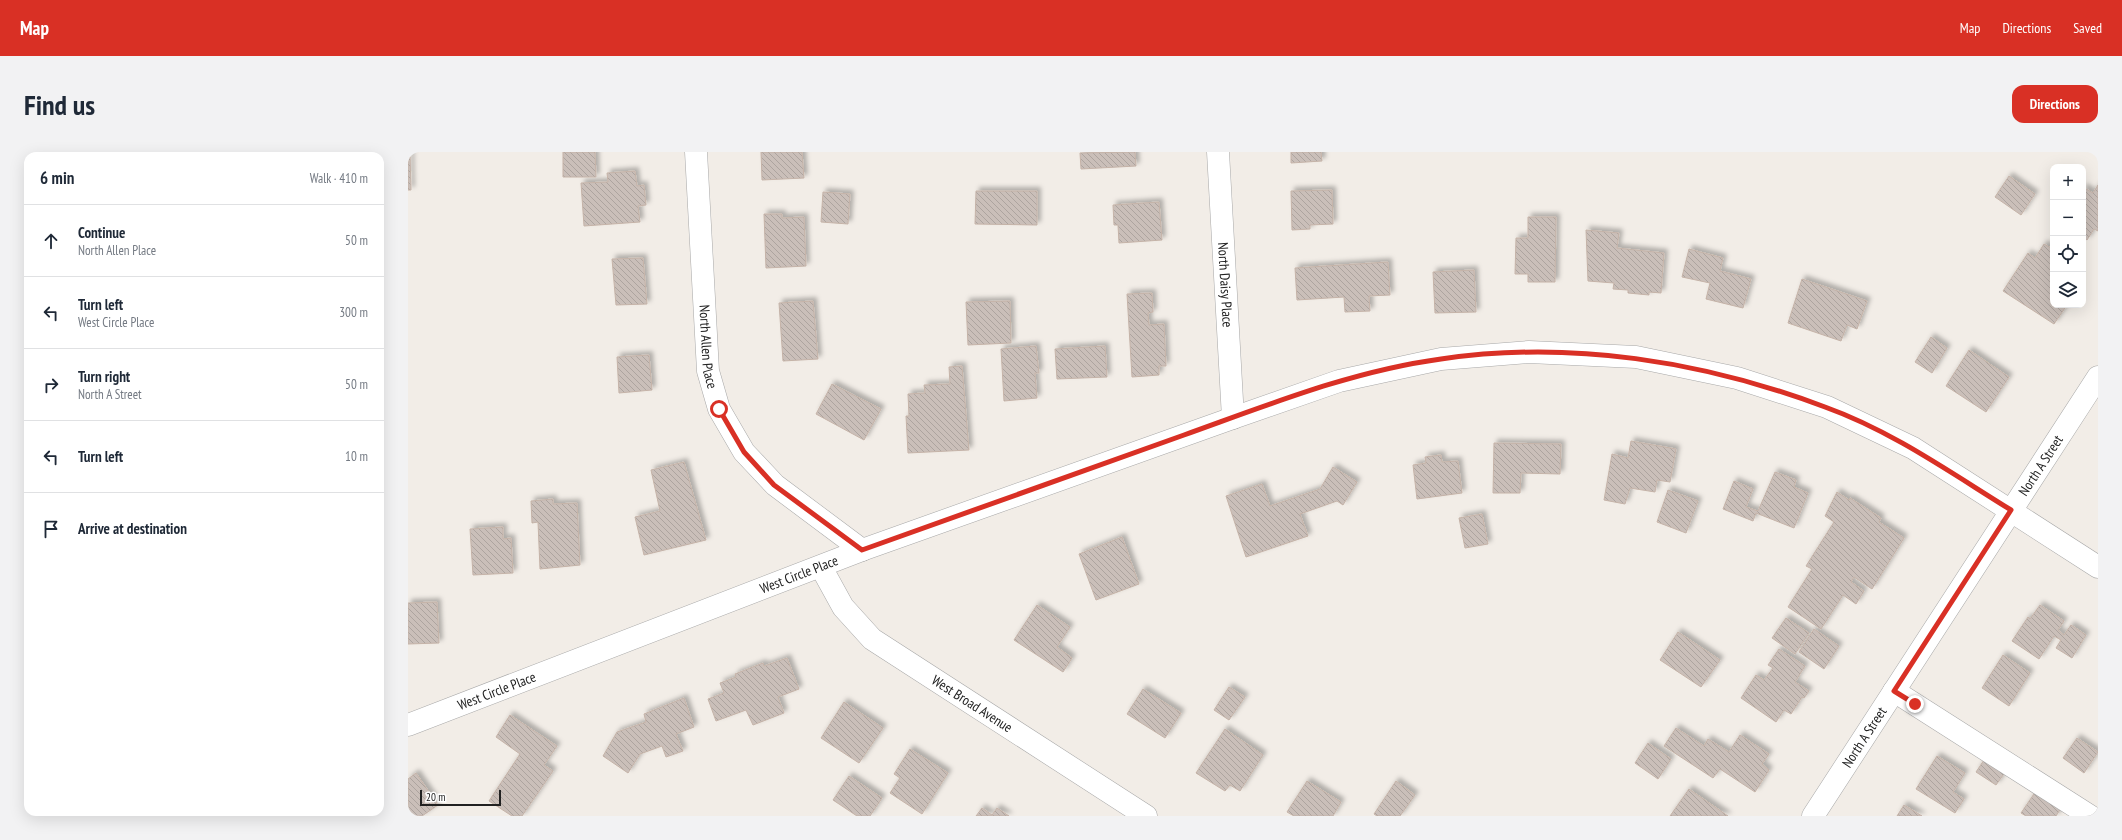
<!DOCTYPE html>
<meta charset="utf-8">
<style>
body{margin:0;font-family:"PT Sans Narrow",sans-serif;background:#f2f2f3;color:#1f2937}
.controls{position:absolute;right:12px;top:12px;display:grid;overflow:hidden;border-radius:8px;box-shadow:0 4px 16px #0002}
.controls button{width:36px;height:36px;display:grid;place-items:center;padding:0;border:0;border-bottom:1px solid #e0e1e3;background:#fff;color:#1f2937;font:20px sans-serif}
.scale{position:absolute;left:12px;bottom:10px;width:81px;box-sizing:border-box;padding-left:4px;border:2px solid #212121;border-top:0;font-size:11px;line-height:14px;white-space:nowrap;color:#212121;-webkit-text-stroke:3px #fff;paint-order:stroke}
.stop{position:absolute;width:12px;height:12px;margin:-9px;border:3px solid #d93025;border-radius:50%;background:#fff}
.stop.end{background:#d93025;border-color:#fff;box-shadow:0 1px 4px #0008}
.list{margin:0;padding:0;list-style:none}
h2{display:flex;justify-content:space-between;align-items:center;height:52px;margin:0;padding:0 16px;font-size:17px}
h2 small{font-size:13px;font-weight:400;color:#747a83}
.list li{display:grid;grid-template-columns:26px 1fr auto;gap:12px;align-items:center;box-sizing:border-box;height:72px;padding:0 16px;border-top:1px solid #e0e1e3}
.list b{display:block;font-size:15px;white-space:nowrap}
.list p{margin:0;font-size:13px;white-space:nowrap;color:#747a83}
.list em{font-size:13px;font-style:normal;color:#747a83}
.icon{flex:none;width:22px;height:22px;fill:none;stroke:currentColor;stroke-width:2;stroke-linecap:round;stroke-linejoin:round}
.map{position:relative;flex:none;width:1690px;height:664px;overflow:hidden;border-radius:12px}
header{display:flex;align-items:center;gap:24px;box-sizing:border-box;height:56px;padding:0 20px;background:#d93025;color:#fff}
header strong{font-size:19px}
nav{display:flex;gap:22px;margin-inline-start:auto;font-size:14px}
.intro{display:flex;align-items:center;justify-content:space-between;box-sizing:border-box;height:96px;padding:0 24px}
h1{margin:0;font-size:28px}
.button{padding:10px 18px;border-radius:12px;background:#d93025;color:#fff;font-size:14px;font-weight:700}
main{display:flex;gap:24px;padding:0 24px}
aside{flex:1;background:#fff;border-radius:12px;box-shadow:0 4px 16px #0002}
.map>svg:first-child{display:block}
.building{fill:url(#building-back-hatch);stroke:#c5b3a8;filter:url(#shadow)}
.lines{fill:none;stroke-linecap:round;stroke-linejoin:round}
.minor-casing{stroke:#a8a8a8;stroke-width:23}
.minor{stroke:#fff;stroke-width:22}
.route{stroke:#d93025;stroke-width:5}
.labels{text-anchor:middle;stroke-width:4;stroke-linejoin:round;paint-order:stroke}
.street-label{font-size:14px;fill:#212121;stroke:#fff}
</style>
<header>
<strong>Map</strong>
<nav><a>Map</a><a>Directions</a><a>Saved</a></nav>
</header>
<div class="intro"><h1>Find us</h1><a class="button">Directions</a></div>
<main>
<aside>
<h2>6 min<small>Walk · 410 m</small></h2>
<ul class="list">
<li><svg class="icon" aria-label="ahead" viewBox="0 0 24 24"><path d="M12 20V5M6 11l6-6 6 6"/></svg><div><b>Continue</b><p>North Allen Place</p></div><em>50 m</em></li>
<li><svg class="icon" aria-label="left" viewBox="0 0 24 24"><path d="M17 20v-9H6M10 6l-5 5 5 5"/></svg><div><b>Turn left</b><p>West Circle Place</p></div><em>300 m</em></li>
<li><svg class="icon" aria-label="right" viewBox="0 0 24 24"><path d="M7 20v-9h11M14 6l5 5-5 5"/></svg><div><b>Turn right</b><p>North A Street</p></div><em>50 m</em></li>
<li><svg class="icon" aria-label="left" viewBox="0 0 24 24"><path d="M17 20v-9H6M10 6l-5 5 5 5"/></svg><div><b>Turn left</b></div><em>10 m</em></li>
<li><svg class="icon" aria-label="arrive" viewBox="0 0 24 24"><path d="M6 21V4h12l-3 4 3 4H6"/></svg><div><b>Arrive at destination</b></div></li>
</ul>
</aside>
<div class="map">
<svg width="1690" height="664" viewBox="0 0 1690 664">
<defs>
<pattern id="building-back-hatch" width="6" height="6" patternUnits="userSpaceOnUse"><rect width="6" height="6" fill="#cabfb9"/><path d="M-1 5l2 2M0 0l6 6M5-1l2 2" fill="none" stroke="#ada49f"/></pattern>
<filter id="shadow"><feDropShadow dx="3.5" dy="-3.5" stdDeviation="2" flood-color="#0004"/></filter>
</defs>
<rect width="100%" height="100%" fill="#f2ede7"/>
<path class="building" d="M 0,0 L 2,0 L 3,38 L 0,38 Z
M 155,0 L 187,0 L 188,25 L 155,25 Z
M 353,0 L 394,0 L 396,26 L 354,28 Z
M 727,0 L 728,14 L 673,17 L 672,1 Z
M 883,0 L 913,0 L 914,9 L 883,11 Z
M 227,19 L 229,34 L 236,33 L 238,53 L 230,54 L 232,70 L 176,74 L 173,31 L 200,30 L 199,21 Z
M 1601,24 L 1627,42 L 1613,63 L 1587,45 Z
M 1690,33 L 1690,79 L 1686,77 L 1679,88 L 1675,85 L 1675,35 L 1685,41 Z
M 924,38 L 925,72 L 902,73 L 902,77 L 884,78 L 883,39 Z
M 568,39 L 629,39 L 629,73 L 567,72 Z
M 415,40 L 442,42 L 440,72 L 413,70 Z
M 751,50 L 754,88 L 711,91 L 710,73 L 706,73 L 705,53 Z
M 356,62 L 374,62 L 374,66 L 396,65 L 398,114 L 358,116 Z
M 1120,65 L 1148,65 L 1147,130 L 1120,130 L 1120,122 L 1107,122 L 1108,86 L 1120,86 Z
M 1178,78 L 1211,81 L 1209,96 L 1256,101 L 1253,141 L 1241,140 L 1241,143 L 1220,141 L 1220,138 L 1205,137 L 1206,131 L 1180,129 Z
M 1636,92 L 1645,97 L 1645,153 L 1659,153 L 1646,172 L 1595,139 L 1620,101 L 1627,106 Z
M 1281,97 L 1315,106 L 1312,119 L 1343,127 L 1335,156 L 1298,147 L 1302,131 L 1274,125 Z
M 235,106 L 239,152 L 208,153 L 204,107 Z
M 980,110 L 982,143 L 961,144 L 962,159 L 937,160 L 936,145 L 889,148 L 887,116 Z
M 1066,118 L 1068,160 L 1027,161 L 1025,120 Z
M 1394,127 L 1459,149 L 1449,177 L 1439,173 L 1433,189 L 1380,171 Z
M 744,141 L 745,160 L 740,161 L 741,173 L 756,172 L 758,214 L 751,214 L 751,223 L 724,225 L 719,142 Z
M 405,149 L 410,207 L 375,209 L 371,151 Z
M 602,149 L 603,191 L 560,193 L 558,150 Z
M 1523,185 L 1539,196 L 1524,221 L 1507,210 Z
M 628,194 L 631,221 L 627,221 L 629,246 L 596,249 L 593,197 Z
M 697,194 L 699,225 L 649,227 L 647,197 Z
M 1561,198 L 1601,225 L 1578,260 L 1538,234 Z
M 241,203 L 244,238 L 211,241 L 209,205 Z
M 554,214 L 561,298 L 500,301 L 498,264 L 501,264 L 500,242 L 517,241 L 516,233 L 542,232 L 541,215 Z
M 424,232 L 473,257 L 456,288 L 408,262 Z
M 1223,289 L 1268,297 L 1262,330 L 1249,328 L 1247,340 L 1222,336 L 1217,352 L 1196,348 L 1204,302 L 1220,306 Z
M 1086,291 L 1153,292 L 1152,322 L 1113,321 L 1112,341 L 1085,341 Z
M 1033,303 L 1034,310 L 1050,309 L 1054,341 L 1009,347 L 1005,313 L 1018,311 L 1017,305 Z
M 276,310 L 298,388 L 236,403 L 227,365 L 252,359 L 243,318 Z
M 925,315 L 949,330 L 935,353 L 929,349 L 892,362 L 900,384 L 838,405 L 818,344 L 854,332 L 862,354 L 912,337 Z
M 1367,320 L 1388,328 L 1386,335 L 1400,341 L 1386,376 L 1348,361 L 1345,369 L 1315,357 L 1326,329 L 1345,337 L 1338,355 L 1350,359 Z
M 1260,338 L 1290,349 L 1278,381 L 1249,370 Z
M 1429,340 L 1441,348 L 1442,346 L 1473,366 L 1471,370 L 1496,386 L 1464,437 L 1446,425 L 1443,430 L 1456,439 L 1448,452 L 1435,443 L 1413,477 L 1380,455 L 1404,417 L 1398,414 L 1426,370 L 1417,364 Z
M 145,347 L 145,352 L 169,351 L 172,413 L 132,417 L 130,370 L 124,371 L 123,349 Z
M 1074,362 L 1080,392 L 1057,396 L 1051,366 Z
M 95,375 L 95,387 L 103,386 L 105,421 L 65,423 L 62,377 Z
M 714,385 L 731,432 L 688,448 L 671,402 Z
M 29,450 L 31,491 L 0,492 L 0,451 Z
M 629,453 L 662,475 L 649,495 L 664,506 L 655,520 L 606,488 Z
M 1632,453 L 1656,469 L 1650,478 L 1656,483 L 1663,473 L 1678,483 L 1664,506 L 1648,496 L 1653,488 L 1646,484 L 1631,507 L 1604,489 L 1620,465 L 1622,467 Z
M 1378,466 L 1401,481 L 1387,502 L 1364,486 Z
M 1406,477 L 1431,494 L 1416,517 L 1391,500 Z
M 1270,480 L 1312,508 L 1293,535 L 1252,508 Z
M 1371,497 L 1397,514 L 1387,530 L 1401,539 L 1396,546 L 1394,545 L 1383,562 L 1376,558 L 1368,570 L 1333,546 L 1348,523 L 1356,528 L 1365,516 L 1360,513 Z
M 1595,503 L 1622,521 L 1601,554 L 1574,536 Z
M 379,506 L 391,537 L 370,545 L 376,561 L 345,573 L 338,558 L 308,569 L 300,547 L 316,541 L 312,531 L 328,525 L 327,522 L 355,511 L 356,514 Z
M 821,535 L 837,545 L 821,568 L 806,558 Z
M 735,537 L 773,561 L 757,586 L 719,562 Z
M 276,546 L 286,575 L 268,582 L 275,599 L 258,605 L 254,594 L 232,602 L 220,621 L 195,604 L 209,580 L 238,570 L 236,562 Z
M 436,550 L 475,576 L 451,611 L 413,586 Z
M 102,563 L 149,594 L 136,613 L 145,619 L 114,664 L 104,664 L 81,649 L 112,602 L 88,585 Z
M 1268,576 L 1296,594 L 1300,587 L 1321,600 L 1332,583 L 1361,602 L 1354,612 L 1361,618 L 1347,640 L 1312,617 L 1305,626 L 1256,594 Z
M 817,577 L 855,603 L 832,639 L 822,633 L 817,639 L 788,621 Z
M 1669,586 L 1690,600 L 1676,621 L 1655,606 Z
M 1240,591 L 1263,607 L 1250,627 L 1227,611 Z
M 502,597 L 540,621 L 514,662 L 482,641 L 492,626 L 486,622 Z
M 1529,604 L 1557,621 L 1545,640 L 1556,647 L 1547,661 L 1508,637 Z
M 1578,605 L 1598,619 L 1588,633 L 1568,620 Z
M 8,621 L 30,653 L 14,664 L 0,664 L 0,627 Z
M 441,624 L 474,646 L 462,664 L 449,664 L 425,648 Z
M 899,629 L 933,650 L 925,664 L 886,664 L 879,660 Z
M 988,629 L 1007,643 L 992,664 L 969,664 L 966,662 Z
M 1630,636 L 1655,653 L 1648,664 L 1618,664 L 1613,661 Z
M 1281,637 L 1320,664 L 1262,664 Z
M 1496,653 L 1514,664 L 1489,664 Z
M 574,656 L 584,663 L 589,656 L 601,664 L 568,664 Z"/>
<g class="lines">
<defs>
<g id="minor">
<path id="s1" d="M 288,0 L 300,219 L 311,257 L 336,300 L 367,333 L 454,398"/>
<path id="s2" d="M 810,0 L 825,266"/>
<path id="s3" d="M 413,415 L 435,455 L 464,487 L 738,664"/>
<path d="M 1486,539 L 1682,664"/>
<path id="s4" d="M 0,573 L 454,398 L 825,266 L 931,229 L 1033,207 L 1121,200 L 1228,205 L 1329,226 L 1419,255 L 1505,296 L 1690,415"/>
<path id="s5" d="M 1405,664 L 1690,225"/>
</g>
</defs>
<use href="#minor" class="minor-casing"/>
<use href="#minor" class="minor"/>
</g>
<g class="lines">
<path class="route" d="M 311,257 L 336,300 L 366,333 L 454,398 C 562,360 669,321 776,283 C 860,253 944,219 1033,207 C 1162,188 1295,209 1417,255 C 1484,279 1543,321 1603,358 L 1486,539 L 1507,552"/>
</g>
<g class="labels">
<g class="street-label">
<text dy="5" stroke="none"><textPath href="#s2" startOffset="133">North Daisy Place</textPath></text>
<text dy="5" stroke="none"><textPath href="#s1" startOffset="195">North Allen Place</textPath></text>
<text dy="5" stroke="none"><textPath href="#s5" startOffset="418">North A Street</textPath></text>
<text dy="5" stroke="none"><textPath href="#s4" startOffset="419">West Circle Place</textPath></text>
<text dy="5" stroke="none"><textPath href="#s4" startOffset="95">West Circle Place</textPath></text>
<text dy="5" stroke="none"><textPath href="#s3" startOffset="208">West Broad Avenue</textPath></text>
<text dy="5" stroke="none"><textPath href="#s5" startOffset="94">North A Street</textPath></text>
</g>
</g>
</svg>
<div class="controls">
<button>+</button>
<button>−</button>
<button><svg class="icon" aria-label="locate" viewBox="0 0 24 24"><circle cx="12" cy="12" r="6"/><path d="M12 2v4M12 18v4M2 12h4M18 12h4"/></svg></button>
<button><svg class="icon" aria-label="layers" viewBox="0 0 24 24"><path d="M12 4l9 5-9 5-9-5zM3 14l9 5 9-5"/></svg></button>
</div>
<div class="scale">20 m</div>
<div class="stop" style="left:311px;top:257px"></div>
<div class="stop end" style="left:1507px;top:552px"></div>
</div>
</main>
